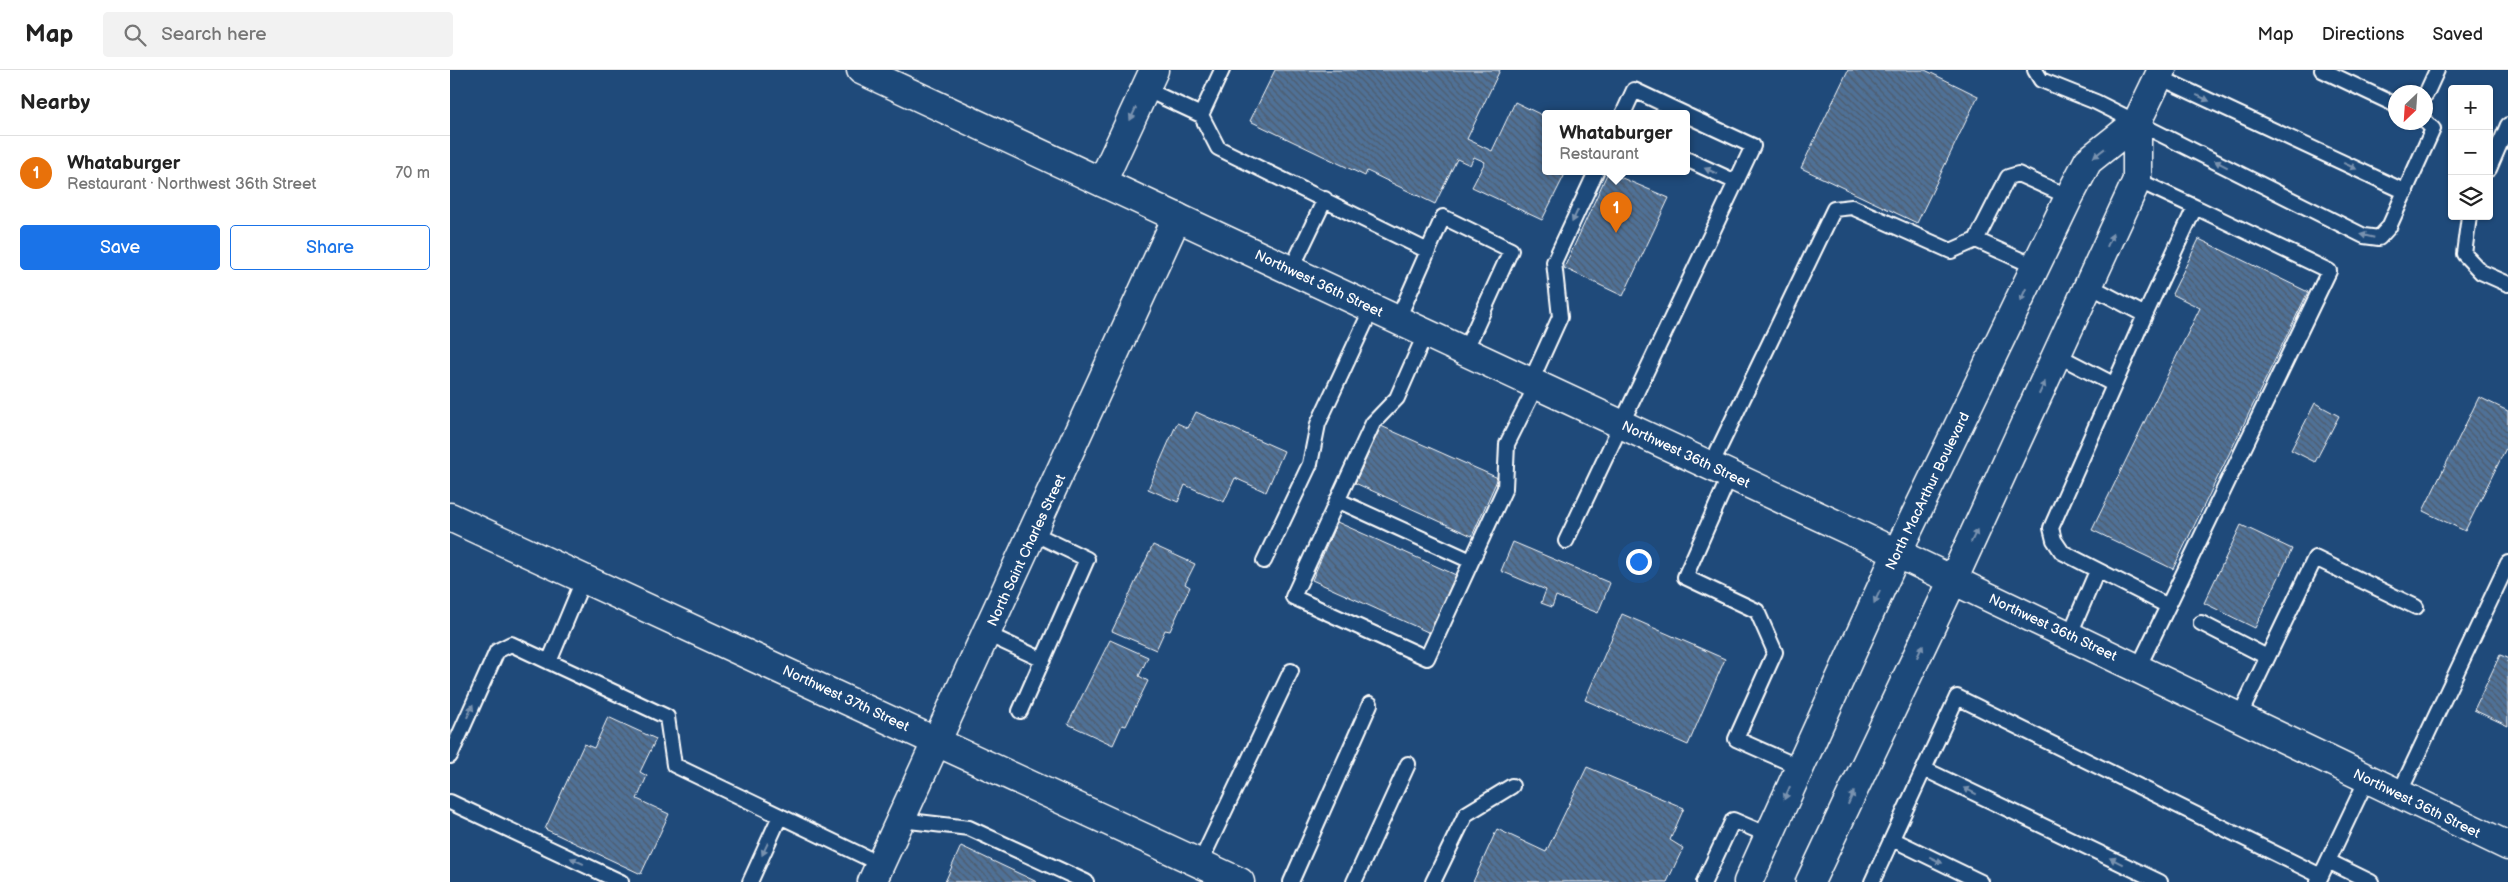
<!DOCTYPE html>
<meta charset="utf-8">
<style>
body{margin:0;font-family:"Balsamiq Sans",sans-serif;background:#f2f2f2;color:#222}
.controls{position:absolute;right:15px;top:15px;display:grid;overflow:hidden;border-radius:5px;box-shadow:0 1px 4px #0004}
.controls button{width:45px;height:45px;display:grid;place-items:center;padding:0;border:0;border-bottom:1px solid #e0e0e0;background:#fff;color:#222;font:25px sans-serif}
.compass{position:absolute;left:1938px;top:15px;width:45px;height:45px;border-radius:50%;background:#fff;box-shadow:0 1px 4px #0004;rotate:205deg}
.you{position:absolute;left:1188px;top:491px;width:18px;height:18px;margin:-12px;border:4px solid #fff;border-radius:50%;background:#1a73e8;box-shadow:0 0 0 8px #1a73e833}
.badge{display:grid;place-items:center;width:32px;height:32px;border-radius:50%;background:#1a73e8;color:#fff;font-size:16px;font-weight:700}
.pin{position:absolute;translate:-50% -41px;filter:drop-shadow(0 1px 2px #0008)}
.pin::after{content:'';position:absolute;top:26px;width:18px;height:15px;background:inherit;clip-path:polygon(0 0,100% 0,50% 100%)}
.popup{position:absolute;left:1092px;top:40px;width:148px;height:65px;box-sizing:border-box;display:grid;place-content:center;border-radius:5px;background:#fff;filter:drop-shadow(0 1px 4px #0005);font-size:16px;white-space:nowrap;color:#767676}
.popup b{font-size:19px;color:#222}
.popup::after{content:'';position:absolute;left:50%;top:100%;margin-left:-10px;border:10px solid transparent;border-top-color:#fff}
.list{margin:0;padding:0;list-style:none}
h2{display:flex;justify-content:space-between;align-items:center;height:65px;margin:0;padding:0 20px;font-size:21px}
h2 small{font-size:16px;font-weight:400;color:#767676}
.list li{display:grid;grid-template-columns:32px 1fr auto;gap:15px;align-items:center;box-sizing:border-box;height:75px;padding:0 20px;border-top:1px solid #e0e0e0}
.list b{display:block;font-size:19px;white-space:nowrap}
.list p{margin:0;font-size:16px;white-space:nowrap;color:#767676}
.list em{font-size:16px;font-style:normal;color:#767676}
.actions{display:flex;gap:10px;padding:15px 20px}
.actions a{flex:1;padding:11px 0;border:1px solid #1a73e8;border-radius:5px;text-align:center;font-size:18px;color:#1a73e8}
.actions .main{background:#1a73e8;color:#fff}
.icon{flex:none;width:28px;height:28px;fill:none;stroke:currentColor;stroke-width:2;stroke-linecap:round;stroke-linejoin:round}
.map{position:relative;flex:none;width:2058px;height:812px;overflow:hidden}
header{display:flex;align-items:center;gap:30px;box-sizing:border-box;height:70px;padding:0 25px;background:#fff;border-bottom:1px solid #e0e0e0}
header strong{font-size:24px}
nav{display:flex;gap:28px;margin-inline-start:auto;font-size:18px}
.search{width:350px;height:45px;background:#f2f2f2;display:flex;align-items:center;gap:12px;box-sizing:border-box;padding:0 18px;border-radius:5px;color:#767676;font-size:19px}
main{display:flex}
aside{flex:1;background:#fff}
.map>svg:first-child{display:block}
.building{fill:url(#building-back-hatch);stroke:#fff}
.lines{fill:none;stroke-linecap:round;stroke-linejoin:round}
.service-casing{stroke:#fff;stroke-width:18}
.minor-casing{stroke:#fff;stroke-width:31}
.secondary-casing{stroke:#fff;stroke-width:31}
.service{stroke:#1f4a7a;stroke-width:14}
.minor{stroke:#1f4a7a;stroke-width:28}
.secondary{stroke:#1f4a7a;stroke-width:28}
.oneway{fill:#7992af}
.labels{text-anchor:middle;stroke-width:4.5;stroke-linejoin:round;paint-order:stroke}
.street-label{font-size:14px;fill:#fff;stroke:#1f4a7a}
</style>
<header>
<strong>Map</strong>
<div class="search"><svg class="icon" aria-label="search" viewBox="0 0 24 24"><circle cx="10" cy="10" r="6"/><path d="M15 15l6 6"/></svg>Search here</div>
<nav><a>Map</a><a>Directions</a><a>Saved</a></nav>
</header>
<main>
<aside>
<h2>Nearby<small></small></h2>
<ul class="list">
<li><span class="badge" style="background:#e8710a">1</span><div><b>Whataburger</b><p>Restaurant · Northwest 36th Street</p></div><em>70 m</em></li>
</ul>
<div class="actions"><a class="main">Save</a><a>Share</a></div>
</aside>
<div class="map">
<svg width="2058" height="812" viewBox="0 0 2058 812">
<defs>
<pattern id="building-back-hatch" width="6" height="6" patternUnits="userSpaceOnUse" patternTransform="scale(1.25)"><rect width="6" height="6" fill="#507197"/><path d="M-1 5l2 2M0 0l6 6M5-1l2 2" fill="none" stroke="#4e5b6a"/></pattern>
</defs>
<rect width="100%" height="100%" fill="#1f4a7a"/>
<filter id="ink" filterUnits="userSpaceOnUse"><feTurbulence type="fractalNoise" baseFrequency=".02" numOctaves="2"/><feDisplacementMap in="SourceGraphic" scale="10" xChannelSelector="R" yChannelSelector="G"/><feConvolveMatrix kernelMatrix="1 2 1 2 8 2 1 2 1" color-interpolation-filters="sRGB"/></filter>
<g filter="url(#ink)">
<path class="building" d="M 825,0 L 1050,0 L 1017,69 L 1042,81 L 1065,32 L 1096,47 L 1096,102 L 1116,102 L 1092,150 L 1022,117 L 1035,92 L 1024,87 L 1020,95 L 1007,89 L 985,134 L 917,101 L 915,106 L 800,51 Z
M 1398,0 L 1475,0 L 1528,26 L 1467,153 L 1351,98 Z
M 1158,102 L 1219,128 L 1173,226 L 1114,198 Z
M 1749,169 L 1858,222 L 1723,499 L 1642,460 L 1750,238 L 1722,224 Z
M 2029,327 L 2058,341 L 2058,374 L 2015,461 L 1973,441 Z
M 1865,333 L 1889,346 L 1865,392 L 1841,380 Z
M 746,342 L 834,381 L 816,422 L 785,408 L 774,432 L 735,415 L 728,432 L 698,419 L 727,353 L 738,358 Z
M 931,356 L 1048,408 L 1022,466 L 905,413 Z
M 887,452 L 1006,505 L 980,563 L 862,510 Z
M 1791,455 L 1842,479 L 1805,558 L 1754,533 Z
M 1063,472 L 1160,513 L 1148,543 L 1106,526 L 1102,537 L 1091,533 L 1096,520 L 1051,501 Z
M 703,475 L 745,494 L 735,514 L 740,517 L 720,561 L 715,560 L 706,580 L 662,561 Z
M 1172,544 L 1275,589 L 1238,675 L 1135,630 Z
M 660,570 L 698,587 L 689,606 L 698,611 L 676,656 L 672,655 L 663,675 L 618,654 Z
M 2050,585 L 2058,588 L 2058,656 L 2024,640 Z
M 158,647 L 206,669 L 190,702 L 197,706 L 187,729 L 219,744 L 191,804 L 95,759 L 134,674 L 144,678 Z
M 1137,697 L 1234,738 L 1220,770 L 1233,778 L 1217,812 L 1023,812 L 1047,759 L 1096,782 Z
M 511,776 L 587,812 L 495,812 Z"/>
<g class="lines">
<defs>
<path id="service" d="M 772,0 L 751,45 L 768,78 L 978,181
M 1585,0 L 1591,10 L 1646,32 L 1914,166 L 1929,168 L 1939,157 L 1983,59 L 1976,52
M 1872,0 L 1946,35
M 1709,7 L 1956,122
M 695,19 L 751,45
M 1976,24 L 1987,0
M 1173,44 L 1184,20 L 1235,44
M 1236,89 L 1286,112
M 2039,99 L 2058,55
M 1687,110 L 1745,137
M 2019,146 L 2014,184 L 2031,202 L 2058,214
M 1586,197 L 1526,170 L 1558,107 L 1568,104 L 1619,127
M 841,200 L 875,129
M 1640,216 L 1695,245 L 1601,458 L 1604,470 L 1612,482 L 1718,536 L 1688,598
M 1695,245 L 1745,137 L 1879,201 L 1718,536
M 948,249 L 993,147 L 1061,180 L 1015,281
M 976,262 L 947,328 L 923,353 L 843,527 L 977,588 L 1055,418 L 1057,374 L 1087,314
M 1607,285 L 1663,314
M 1081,311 L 1110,247 L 1104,192 L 1146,102
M 1261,395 L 1384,139 L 1402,137 L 1501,181 L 1526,170
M 1280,405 L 1235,507 L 1307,541 L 1325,582 L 1286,669 L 1349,697
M 887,430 L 1021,491
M 1116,471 L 1303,76 L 1236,45
M 814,491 L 860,394 L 868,354 L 922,238
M 1751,553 L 1817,587
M 537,564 L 593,590
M 1620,564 L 1647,501
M 99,592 L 134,508
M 570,641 L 637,489 L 583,463
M 1789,647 L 1865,488 L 1966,537
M 0,686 L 47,581 L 61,574 L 217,647 L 224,695 L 430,794
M 1474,699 L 1710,812
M 1949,724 L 2058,493
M 0,732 L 171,812
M 451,750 L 519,758 L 636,812
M 1442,769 L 1531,812
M 1878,791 L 1921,812
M 750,793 L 841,601
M 300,812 L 330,746
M 841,812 L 920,634
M 904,812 L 958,694
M 983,812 L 1016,744 L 1062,716
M 1254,812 L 1283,750 L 1318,765
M 1422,812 L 1507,627 L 1871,806
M 1868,812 L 1917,709"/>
<path id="minor" d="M 652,112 L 704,0
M 0,447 L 790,812
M 422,812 L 727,147"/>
<path id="secondary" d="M 411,0 L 1411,466 L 2058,776
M 1298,812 L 1447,483 L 1619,127 L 1638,91 L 1687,52
M 1360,812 L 1503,510 L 1687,110 L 1687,52 L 1712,0"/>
</defs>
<use href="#service" class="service-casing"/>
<use href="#minor" class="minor-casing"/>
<use href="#secondary" class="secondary-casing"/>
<use href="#service" class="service"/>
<use href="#minor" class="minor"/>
<use href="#secondary" class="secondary"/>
</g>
<defs><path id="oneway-solid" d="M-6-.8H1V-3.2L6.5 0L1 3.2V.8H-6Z" transform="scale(1.25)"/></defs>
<g class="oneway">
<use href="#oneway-solid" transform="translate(1753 28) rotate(25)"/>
<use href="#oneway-solid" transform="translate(683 44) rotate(115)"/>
<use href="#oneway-solid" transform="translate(1649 83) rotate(142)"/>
<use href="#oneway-solid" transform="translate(1771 94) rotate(-153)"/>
<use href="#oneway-solid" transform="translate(1900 96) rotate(25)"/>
<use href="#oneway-solid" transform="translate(1261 101) rotate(-156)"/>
<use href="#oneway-solid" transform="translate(1125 146) rotate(115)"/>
<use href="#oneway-solid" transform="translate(1917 166) rotate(-167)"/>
<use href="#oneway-solid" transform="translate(1660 170) rotate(-66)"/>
<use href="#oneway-solid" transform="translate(1573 225) rotate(115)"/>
<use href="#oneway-solid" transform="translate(1592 318) rotate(-65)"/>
<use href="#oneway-solid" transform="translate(1524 466) rotate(-65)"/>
<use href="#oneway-solid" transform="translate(1427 527) rotate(115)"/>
<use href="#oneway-solid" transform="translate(1470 581) rotate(-65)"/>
<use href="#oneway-solid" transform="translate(20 641) rotate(-66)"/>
<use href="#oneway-solid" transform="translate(1520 721) rotate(-154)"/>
<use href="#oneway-solid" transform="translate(1337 723) rotate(114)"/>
<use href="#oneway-solid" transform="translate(1401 728) rotate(-65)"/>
<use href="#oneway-solid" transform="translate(315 779) rotate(115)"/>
<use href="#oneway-solid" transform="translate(1486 790) rotate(26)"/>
<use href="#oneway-solid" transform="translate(127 791) rotate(-155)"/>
<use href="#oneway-solid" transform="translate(1666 791) rotate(-154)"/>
</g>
</g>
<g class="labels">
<g class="street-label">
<text transform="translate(869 213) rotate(25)" y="5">Northwest 36th Street</text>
<text transform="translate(1236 384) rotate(25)" y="5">Northwest 36th Street</text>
<text transform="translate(1477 421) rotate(-64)" y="5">North MacArthur Boulevard</text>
<text transform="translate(576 480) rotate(-65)" y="5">North Saint Charles Street</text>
<text transform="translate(1603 557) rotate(25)" y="5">Northwest 36th Street</text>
<text transform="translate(396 628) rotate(25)" y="5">Northwest 37th Street</text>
<text transform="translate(1967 733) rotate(26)" y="5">Northwest 36th Street</text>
</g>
</g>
</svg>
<div class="controls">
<button>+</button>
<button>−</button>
<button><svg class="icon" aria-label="layers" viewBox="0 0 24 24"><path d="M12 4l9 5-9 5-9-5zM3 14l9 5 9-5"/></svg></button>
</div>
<svg class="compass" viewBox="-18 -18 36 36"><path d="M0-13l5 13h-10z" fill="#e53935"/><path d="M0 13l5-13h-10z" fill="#767676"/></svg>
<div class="you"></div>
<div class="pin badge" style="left:1166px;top:163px;background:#e8710a">1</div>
<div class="popup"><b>Whataburger</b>Restaurant</div>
</div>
</main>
